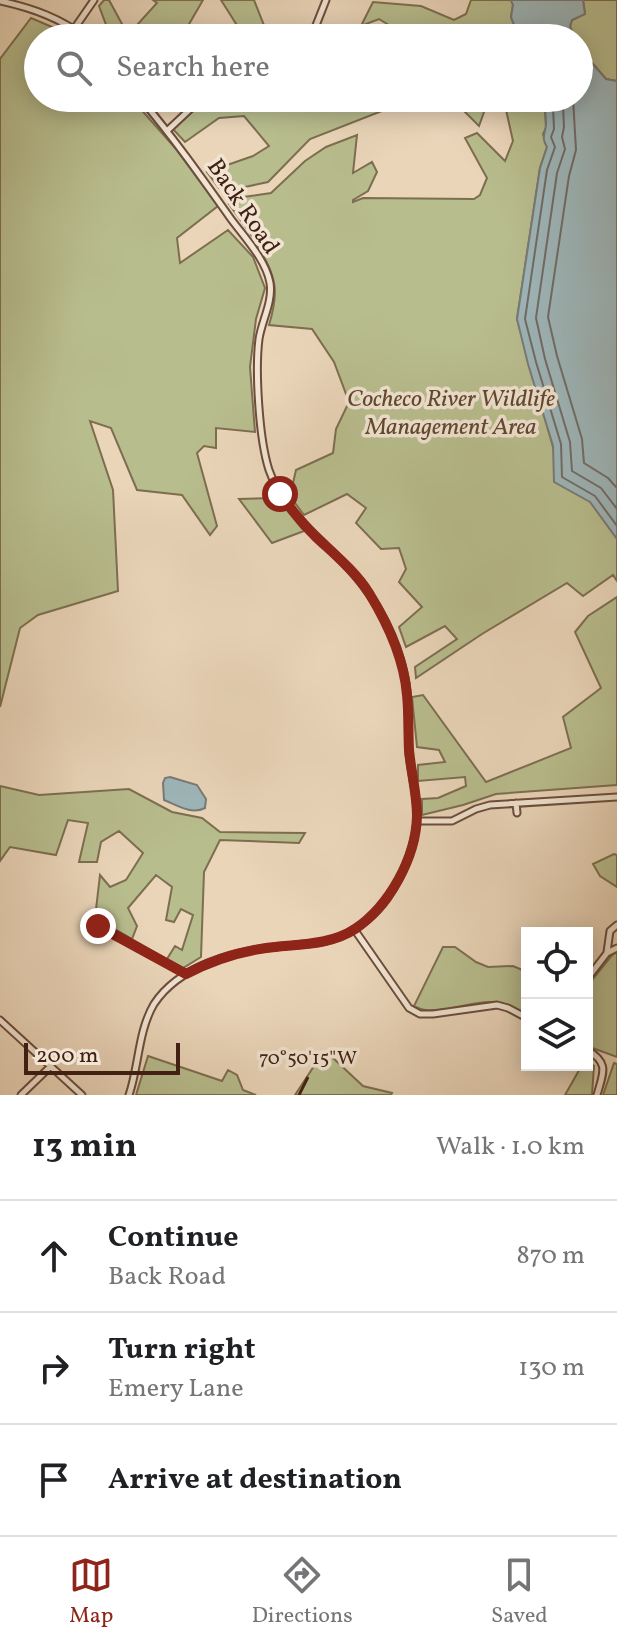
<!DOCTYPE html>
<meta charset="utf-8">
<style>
body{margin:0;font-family:Vollkorn,serif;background:#f6f6f6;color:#202124}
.controls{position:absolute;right:24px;bottom:24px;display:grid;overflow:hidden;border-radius:0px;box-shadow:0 4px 20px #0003}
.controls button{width:72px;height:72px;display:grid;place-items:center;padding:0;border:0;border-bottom:2px solid #e0e0e0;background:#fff;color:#202124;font:40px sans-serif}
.scale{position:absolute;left:24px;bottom:20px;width:156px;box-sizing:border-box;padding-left:8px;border:4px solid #422012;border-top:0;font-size:22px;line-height:28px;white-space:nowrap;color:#422012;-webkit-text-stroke:6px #f1e4d2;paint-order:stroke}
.stop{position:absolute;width:24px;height:24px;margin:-18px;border:6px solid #8f2418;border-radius:50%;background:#fff}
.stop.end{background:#8f2418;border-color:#fff;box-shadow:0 2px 8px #0008}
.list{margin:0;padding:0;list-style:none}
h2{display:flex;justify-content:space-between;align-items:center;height:104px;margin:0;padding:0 32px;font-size:34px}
h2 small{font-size:26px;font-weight:400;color:#757577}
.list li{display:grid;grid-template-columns:52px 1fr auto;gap:24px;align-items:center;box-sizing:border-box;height:112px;padding:0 32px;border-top:2px solid #e0e0e0}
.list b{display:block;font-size:30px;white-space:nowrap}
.list p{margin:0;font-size:26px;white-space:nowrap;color:#757577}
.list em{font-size:26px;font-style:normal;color:#757577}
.icon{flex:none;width:44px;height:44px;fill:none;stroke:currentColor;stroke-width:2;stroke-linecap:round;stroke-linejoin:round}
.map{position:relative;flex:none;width:617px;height:1095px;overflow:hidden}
.search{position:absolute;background:#fff;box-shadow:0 4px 20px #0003;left:24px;right:24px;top:24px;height:88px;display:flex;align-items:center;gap:20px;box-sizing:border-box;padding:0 28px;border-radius:44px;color:#757577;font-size:30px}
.sheet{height:440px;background:#fff}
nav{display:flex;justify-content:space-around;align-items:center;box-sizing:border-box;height:112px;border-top:2px solid #e0e0e0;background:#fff;font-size:22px;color:#757577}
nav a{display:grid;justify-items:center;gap:4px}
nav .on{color:#8f2418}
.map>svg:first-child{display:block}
.green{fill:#b8bd8e;stroke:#7d6e50;stroke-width:2}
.water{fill:#9db6ba;stroke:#797a77;stroke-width:2}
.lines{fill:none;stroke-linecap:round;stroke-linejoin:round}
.shore{stroke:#706b66;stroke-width:2}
.minor-casing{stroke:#6c4d3c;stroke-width:9}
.minor{stroke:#f1e4d2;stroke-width:5}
.route{stroke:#8f2418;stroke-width:10}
.ticks{fill:none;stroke:#422012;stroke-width:3}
.labels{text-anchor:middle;stroke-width:7;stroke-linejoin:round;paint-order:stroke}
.street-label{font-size:24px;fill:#422012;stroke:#f1e4d2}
.park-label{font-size:24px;font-style:italic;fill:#604731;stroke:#f1e4d2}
.ticks-label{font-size:20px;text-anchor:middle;fill:#422012;stroke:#f1e4d2;stroke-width:7;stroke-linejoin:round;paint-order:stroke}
</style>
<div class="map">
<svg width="617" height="1095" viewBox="0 0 617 1095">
<rect width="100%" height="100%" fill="#ead5b9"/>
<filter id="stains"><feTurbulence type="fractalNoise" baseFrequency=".0025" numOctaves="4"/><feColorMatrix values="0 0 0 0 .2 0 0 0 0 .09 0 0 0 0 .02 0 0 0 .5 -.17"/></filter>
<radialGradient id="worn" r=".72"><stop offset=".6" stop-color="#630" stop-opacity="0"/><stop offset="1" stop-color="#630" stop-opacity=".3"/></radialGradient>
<path class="green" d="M 104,0 L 109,0 L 128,35 L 157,3 L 153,0 L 203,0 L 181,38 L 111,38 L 99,6 Z
M 221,0 L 254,0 L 269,38 L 245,38 Z
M 471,0 L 511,0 L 513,5 L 511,17 L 519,38 L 410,38 L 379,19 L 361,26 L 373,2 L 421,6 L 454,20 L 466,14 Z
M 583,0 L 617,0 L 617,81 L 606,79 L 579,48 L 579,38 L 574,38 L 570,26 L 572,20 L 585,14 Z
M 31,18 L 71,35 L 68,38 L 38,38 L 38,98 L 52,98 L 49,107 L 71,111 L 80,98 L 131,98 L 176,149 L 218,206 L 177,238 L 180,263 L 228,230 L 253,257 L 265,288 L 256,319 L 250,367 L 255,432 L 216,428 L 216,448 L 204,446 L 197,453 L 217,526 L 210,535 L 182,495 L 137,490 L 111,428 L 90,421 L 113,490 L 118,591 L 38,615 L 20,628 L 0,707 L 0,59 Z
M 208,98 L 339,98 L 346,100 L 355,98 L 415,98 L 310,139 L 268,182 L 245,187 L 219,188 L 207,172 L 253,156 L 269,146 L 244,116 L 219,118 L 185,142 L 172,128 Z
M 451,98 L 541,98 L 541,103 L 545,106 L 546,128 L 543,134 L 547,147 L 540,168 L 517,319 L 553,447 L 569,479 L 617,526 L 617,581 L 613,575 L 583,596 L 567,583 L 482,634 L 416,678 L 415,667 L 457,639 L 445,626 L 406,647 L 399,627 L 422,607 L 399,582 L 406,569 L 399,548 L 381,549 L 356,523 L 366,508 L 347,494 L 304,515 L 283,487 L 293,483 L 296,470 L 333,453 L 336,429 L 349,402 L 334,362 L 312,329 L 269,325 C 279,292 277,277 258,247 L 259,246 L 229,204 L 236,198 L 271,193 L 305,161 L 326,147 L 357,135 L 353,173 L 372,162 L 377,172 L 368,191 L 353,200 L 353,202 L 363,198 L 474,199 L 480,195 L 487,178 L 465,138 L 477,133 L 505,161 L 513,141 L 504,101 L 488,101 L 479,126 Z
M 277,498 L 304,531 L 272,543 L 239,499 Z
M 617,597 L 617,785 L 496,794 L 463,805 L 422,815 L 422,799 L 438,798 L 466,786 L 465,777 L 418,781 L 418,765 L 445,762 L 439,750 L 417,747 L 412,697 L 423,695 L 486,782 L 571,748 L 563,717 L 601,688 L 575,632 L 588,616 Z
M 0,786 L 39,795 L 129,789 L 172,812 L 202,818 L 220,832 L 305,833 L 299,843 L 220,840 L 204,872 L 201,957 L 183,968 L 167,959 L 175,946 L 182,950 L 193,915 L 181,909 L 174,922 L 166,920 L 172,887 L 156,875 L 128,908 L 137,926 L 132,939 L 95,918 L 100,875 L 110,887 L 126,880 L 143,853 L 119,831 L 101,842 L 97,862 L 79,862 L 88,823 L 68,820 L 56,855 L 10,847 L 0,861 Z
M 614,854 L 617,855 L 617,887 L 600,876 L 593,864 Z
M 443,947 L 455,947 L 476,962 L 488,967 L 513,966 L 527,972 L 527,1015 C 516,1009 504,1002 491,1002 C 468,1001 435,1018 414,1006 Z
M 617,952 L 617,1057 L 587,1046 L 587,986 L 613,954 Z
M 148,1056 L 222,1081 L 228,1070 L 237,1075 L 243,1090 L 256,1095 L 136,1095 Z
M 320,1057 L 332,1057 L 363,1086 L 392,1093 L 391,1095 L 295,1095 Z
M 587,1060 L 594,1066 L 592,1095 L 565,1095 L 582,1065 L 587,1065 Z
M 614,1063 L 617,1064 L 617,1095 L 603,1095 Z"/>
<path class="water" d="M 511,0 L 583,0 L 585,14 L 572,20 L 570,26 L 574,38 L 519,38 L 511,17 L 513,5 Z
M 579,48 L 606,79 L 617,81 L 617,539 L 590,502 L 554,482 L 553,446 L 528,364 L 517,319 L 540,168 L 547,147 C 541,138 545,134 546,125 C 546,119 545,112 545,106 L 541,103 L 541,98 L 579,98 Z
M 170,777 L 197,785 L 206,799 L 205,808 C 191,815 177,805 164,800 L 163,783 L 165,778 Z"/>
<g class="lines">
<path class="shore" d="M 549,98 L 553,106 L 554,129 L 551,137 L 555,147 L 547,170 L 525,319 L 536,362 L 561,444 L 562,477 L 595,496 L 617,526
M 560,98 L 563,106 L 564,127 L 562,137 L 565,149 L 557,173 L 536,318 L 545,359 L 570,442 L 572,471 L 601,488 L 617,509
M 573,98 L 576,150 L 569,176 L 548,317 L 557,356 L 582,439 L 584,463 L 608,478 L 617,488"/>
<defs>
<path id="minor" d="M 0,1 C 32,8 61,18 86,38
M 74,29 L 94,0
M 311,38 L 326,0
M 168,130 L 202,98
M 516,803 L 517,813
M 417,821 L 452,821 L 476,809 L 490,805 L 617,797
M 89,919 L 186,974
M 354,929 L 409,1008 L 420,1014 L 433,1014 L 497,1005 L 508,1008 L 527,1018
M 607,952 L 610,931 L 617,925
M 587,979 L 607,953 L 617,948
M 0,1020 L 82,1095
M 587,1050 C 610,1063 603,1073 597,1095
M 21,1095 L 51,1066
M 129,1095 C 139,1066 138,1031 154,1004 C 179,966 233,951 276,947 C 298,944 323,945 344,935 C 360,928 377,913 387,899 C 404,874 418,841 417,810 C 416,791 411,773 409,754 C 408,733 409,712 407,691 C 403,654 386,616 364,587 C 335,546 286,520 269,470 C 259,439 255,371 259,339 C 262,320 273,302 270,283 C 266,260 245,238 231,219 C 202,178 173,137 140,98"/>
</defs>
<use href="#minor" class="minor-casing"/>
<use href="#minor" class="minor"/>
</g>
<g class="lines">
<path class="route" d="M 98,926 L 186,974 C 211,961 238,952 266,948 C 296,944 329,946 355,929 C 389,906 416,858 417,816 C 417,794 411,772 409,750 C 408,731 409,713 407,695 C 404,658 388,624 369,593 C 355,571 334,554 315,536 C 302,523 291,509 280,494"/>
</g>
<path class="ticks" d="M 299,1095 L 308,1077"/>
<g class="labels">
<g class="street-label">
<text transform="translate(244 206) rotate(56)" y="8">Back Road</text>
</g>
<g class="park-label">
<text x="451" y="406">Cocheco River Wildlife<tspan x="451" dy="28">Management Area</tspan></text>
</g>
</g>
<g class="ticks-label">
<text x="308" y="1064">70°50'15"W</text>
</g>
<rect width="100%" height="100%" filter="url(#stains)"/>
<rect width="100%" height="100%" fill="url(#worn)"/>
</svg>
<div class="controls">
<button><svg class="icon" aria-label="locate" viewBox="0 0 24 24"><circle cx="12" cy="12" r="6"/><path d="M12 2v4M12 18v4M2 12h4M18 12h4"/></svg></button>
<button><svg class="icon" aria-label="layers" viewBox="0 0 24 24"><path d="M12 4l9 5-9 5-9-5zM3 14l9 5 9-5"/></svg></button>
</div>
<div class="scale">200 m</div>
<div class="stop" style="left:280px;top:494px"></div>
<div class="stop end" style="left:98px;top:926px"></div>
<div class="search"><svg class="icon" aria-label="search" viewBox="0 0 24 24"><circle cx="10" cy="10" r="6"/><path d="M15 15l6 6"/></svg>Search here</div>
</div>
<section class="sheet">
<h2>13 min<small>Walk · 1.0 km</small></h2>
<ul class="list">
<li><svg class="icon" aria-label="ahead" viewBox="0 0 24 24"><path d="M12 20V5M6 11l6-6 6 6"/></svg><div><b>Continue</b><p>Back Road</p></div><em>870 m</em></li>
<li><svg class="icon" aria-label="right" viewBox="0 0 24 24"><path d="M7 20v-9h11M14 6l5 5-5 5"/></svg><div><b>Turn right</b><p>Emery Lane</p></div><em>130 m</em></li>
<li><svg class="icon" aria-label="arrive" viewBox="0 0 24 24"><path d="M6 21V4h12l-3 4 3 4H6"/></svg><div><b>Arrive at destination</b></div></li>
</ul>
</section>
<nav>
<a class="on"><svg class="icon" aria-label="map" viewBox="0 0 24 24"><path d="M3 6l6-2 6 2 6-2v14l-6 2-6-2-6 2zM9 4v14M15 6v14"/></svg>Map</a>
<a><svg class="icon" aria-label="directions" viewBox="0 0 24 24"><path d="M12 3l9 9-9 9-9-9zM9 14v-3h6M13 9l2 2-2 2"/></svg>Directions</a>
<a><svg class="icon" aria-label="saved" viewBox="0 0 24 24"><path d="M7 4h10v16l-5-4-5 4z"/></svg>Saved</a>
</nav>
